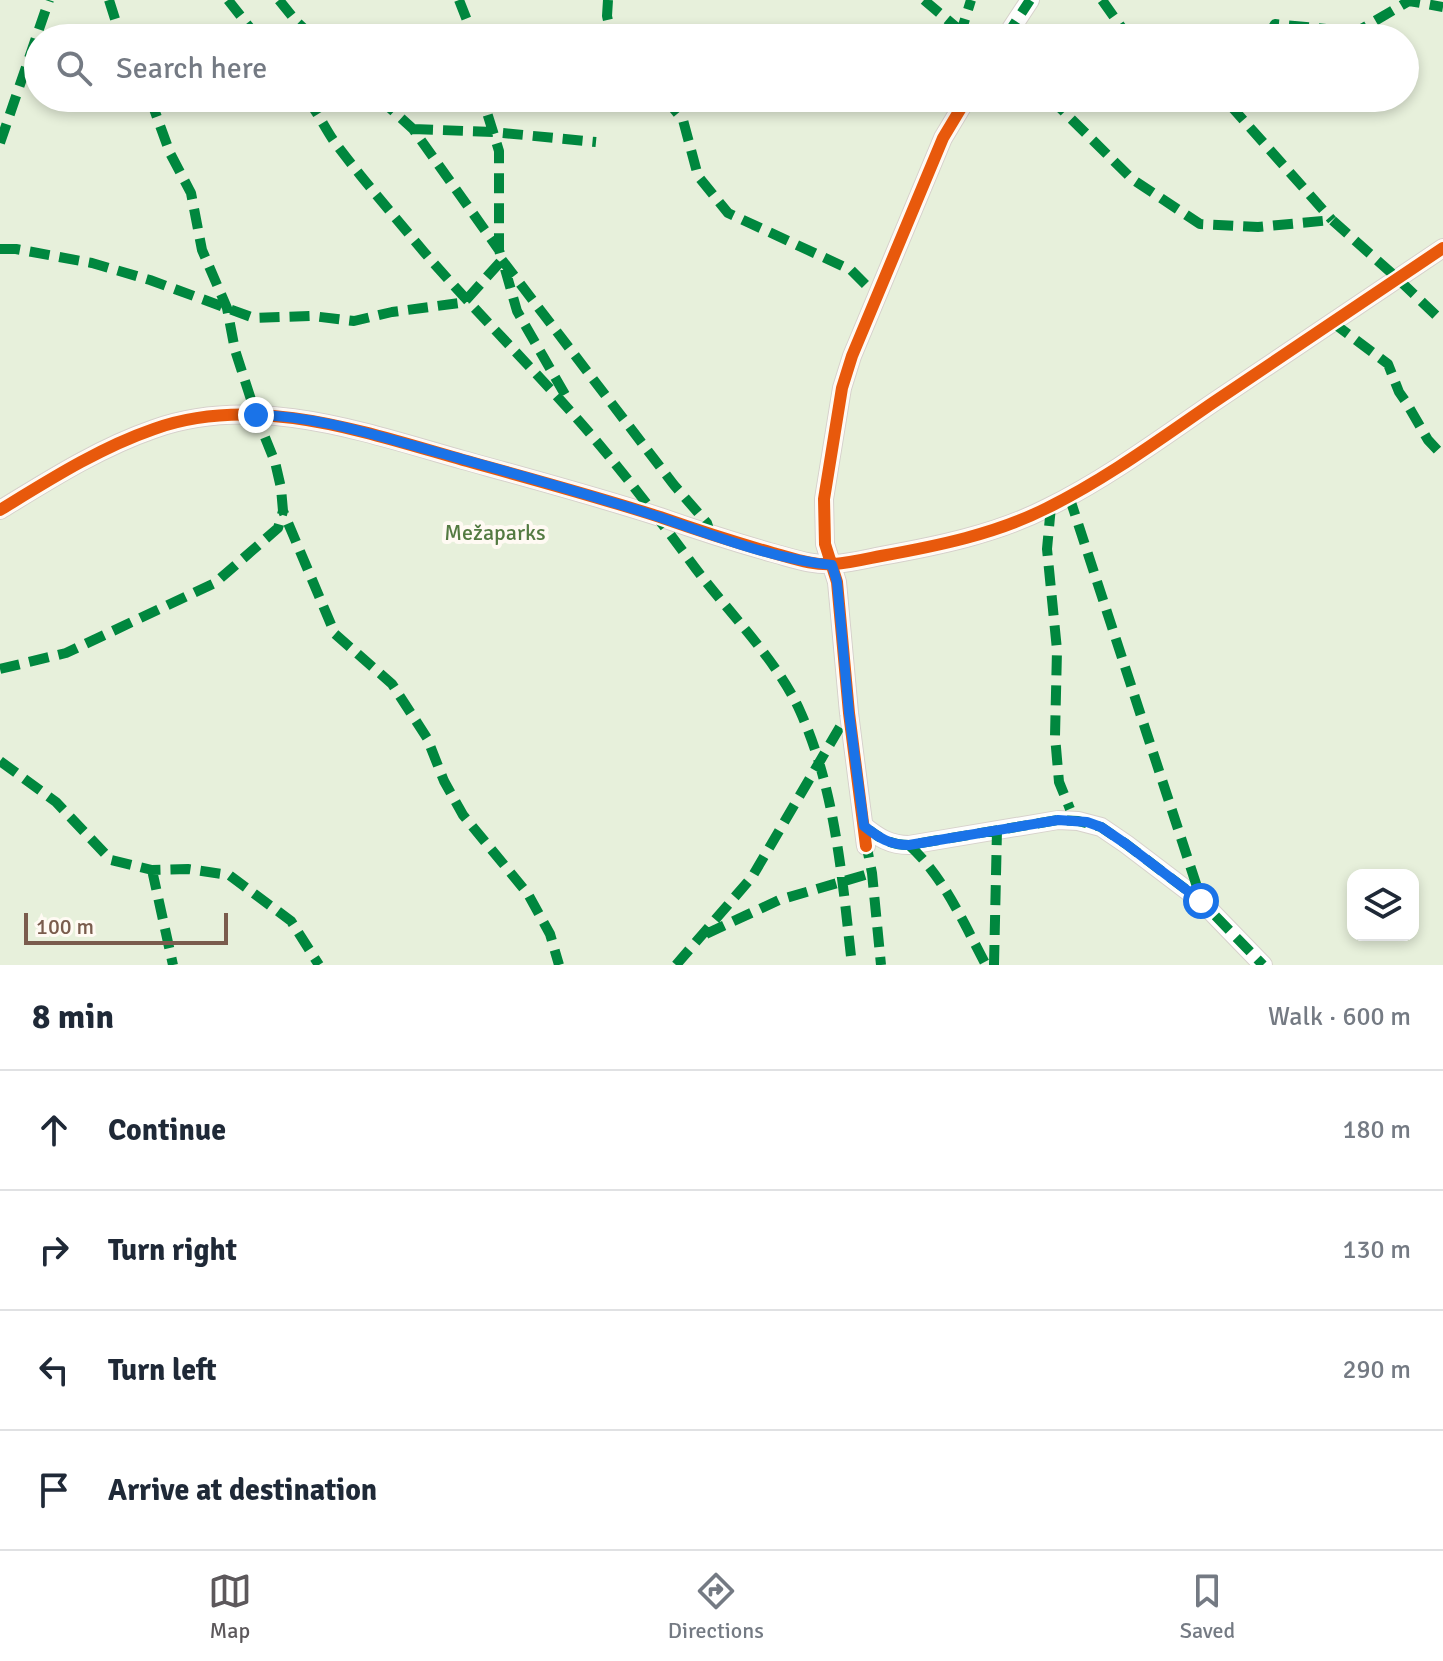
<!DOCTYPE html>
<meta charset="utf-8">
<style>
body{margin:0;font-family:Signika,sans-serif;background:#f2f2f3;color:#1f2937}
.controls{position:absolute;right:24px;bottom:24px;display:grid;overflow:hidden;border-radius:16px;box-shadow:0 4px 12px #0003}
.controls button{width:72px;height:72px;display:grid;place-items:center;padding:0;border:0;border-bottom:2px solid #e0e1e3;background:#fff;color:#1f2937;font:40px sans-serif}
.scale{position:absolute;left:24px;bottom:20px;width:204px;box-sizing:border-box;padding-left:8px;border:4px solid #7a5c4d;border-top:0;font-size:22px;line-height:28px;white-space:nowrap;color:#7a5c4d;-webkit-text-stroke:6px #fffaf3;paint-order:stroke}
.stop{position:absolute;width:24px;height:24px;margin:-18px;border:6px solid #1a73e8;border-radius:50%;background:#fff}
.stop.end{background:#1a73e8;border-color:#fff;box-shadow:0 2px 8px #0008}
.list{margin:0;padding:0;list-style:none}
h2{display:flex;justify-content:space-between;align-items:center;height:104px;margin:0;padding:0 32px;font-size:34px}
h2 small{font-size:26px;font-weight:400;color:#747a83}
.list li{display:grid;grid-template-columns:52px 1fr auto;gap:24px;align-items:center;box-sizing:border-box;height:120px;padding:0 32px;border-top:2px solid #e0e1e3}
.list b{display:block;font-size:30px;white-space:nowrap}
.list em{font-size:26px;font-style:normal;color:#747a83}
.icon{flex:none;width:44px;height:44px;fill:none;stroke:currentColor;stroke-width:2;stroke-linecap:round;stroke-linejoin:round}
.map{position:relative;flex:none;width:1443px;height:965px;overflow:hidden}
.search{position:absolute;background:#fff;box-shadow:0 4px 12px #0003;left:24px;right:24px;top:24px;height:88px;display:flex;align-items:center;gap:20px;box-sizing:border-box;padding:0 28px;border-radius:44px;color:#747a83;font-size:30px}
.sheet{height:584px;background:#fff}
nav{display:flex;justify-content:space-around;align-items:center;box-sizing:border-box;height:112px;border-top:2px solid #e0e1e3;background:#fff;font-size:22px;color:#747a83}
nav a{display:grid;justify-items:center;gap:4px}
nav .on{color:#5c585b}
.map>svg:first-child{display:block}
.green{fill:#e7f0db;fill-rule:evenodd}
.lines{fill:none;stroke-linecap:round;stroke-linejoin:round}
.minor-casing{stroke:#d7d1cb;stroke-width:20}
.minor{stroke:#fefefd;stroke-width:18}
.quiet{stroke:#00873e;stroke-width:10;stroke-dasharray:20 10;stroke-linecap:butt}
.cycleway-casing{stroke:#fffaf3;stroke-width:17}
.cycleway{stroke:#e8590c;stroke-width:12}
.route{stroke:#1a73e8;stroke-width:10}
.labels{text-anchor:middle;stroke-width:8;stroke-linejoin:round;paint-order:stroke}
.park-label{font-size:22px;fill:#537a41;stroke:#fffaf3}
</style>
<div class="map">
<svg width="1443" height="965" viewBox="0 0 1443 965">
<rect width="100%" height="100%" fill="#f9f5f0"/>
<path class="green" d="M 0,0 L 1443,0 L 1443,965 L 0,965 ZM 38,38 L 1405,38 L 1405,98 L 38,98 ZM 1353,875 L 1413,875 L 1413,935 L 1353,935 Z"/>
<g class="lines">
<defs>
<path id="minor" d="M 1005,38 L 1030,0
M 0,510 C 49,480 99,448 154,429 C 255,393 364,432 463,460 C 528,478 595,496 660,517 C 697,530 734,542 773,553 C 792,558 814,566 834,564 C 850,563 866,559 881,556 C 937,546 996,534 1047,508 C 1106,479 1160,439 1214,402 C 1290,351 1366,299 1443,248
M 864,826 C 879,838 890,845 909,845 L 1058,820 L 1078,821 L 1101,827 L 1126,844 L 1201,901 L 1263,965
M 866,846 L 849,713 L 837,582 L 825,544 L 824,499 L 842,388 L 852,356 L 943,138 L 967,98"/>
</defs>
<use href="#minor" class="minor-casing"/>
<use href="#minor" class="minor"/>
<path class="quiet" d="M 109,0 L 121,38
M 228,0 L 258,38
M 279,0 L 296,21 L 314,38
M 459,0 L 474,38
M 608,0 L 607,16 L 612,38
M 924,0 L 969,38
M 1102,0 L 1129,38
M 963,38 L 961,32 L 971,0
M 1005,38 L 1030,0
M 1267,38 L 1275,24 L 1356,32 L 1409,1 L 1443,7
M 150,98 L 170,153 L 191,193 L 202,250 L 227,308 L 235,350 L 256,415 L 275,462 L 281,488 L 283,511 L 335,634 L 392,684 L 427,738 L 444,781 L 463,815 L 528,894 L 550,934 L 559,965
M 306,98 C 318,112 325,129 336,144 C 364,181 394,216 424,252 C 474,310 529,364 580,422 C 621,469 659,519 696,569 C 730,614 777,660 800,711 C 836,791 842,879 852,965
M 379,98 L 413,129 L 499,250
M 665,98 L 683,120 L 698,176 L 728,213 L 851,270 L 876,295
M 1050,98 L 1132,179 L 1200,224 L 1258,227 L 1332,220 L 1397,278 L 1443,322
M 1230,105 L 1332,220
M 413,129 L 493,132 L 596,142
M 0,143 L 49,0
M 0,249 L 16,249 L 92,263 L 150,280 L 254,318 L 312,316 L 354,321 L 392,312 L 459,303 L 467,299 L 502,260 L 499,250 L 499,151 L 484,103 L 484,98
M 502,260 L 674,485 L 707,523 L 711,536
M 505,269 L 517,311 L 567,398
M 1332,322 L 1388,364 L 1399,392 L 1406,402 L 1428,440 L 1443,456
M 1069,496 L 1201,899
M 1051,506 L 1047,549 L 1057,650 L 1055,736 L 1059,782 L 1070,809
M 0,669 L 66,653 L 215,583 L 278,528 L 283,511
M 0,761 L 56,802 L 111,860 L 152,870 L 188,869 L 229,875 L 291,921 L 319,965
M 864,826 C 879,838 890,845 909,845 L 1058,820 L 1078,821 L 1101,827 L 1126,844 L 1201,901 L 1263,965
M 865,838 L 872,873 L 881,965
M 909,845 C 944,877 964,924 986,965
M 152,870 L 173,965
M 706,934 L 779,900 L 872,873
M 676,965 L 752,877 L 847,715
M 994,965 L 997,830"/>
<defs>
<path id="cycleway" d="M 0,510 C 49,480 99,448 154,429 C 255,393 364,432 463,460 C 528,478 595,496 660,517 C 697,530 734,542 773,553 C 792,558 814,566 834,564 C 850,563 866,559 881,556 C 937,546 996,534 1047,508 C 1106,479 1160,439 1214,402 C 1290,351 1366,299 1443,248
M 866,846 L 849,713 L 837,582 L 825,544 L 824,499 L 842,388 L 852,356 L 943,138 L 967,98"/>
</defs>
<use href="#cycleway" class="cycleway-casing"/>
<use href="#cycleway" class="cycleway"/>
</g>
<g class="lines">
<path class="route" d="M 256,415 C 319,416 380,437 440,453 C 512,473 585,493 656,516 C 713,535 772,559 832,565 L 837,582 L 849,713 L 864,826 C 879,838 890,845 909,845 L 1058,820 L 1087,822 L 1101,827 L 1126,844 L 1201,901"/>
</g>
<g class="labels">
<g class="park-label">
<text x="495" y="540">Mežaparks</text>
</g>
</g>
</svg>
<div class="controls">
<button><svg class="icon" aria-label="layers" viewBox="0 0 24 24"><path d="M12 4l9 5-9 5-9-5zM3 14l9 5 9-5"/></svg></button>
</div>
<div class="scale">100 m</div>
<div class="stop" style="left:1201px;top:901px"></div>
<div class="stop end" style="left:256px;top:415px"></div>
<div class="search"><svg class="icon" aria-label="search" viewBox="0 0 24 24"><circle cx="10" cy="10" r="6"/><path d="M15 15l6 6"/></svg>Search here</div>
</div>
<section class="sheet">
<h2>8 min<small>Walk · 600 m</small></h2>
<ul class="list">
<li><svg class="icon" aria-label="ahead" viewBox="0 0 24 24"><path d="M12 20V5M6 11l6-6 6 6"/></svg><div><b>Continue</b></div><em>180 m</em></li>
<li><svg class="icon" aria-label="right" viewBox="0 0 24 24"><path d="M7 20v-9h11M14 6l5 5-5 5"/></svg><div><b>Turn right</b></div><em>130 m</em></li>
<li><svg class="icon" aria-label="left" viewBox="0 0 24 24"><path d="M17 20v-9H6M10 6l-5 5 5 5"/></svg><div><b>Turn left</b></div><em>290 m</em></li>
<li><svg class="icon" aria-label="arrive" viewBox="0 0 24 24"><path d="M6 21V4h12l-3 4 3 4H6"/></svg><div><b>Arrive at destination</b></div></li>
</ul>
</section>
<nav>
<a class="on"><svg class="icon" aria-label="map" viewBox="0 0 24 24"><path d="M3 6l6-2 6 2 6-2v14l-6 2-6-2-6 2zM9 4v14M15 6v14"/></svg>Map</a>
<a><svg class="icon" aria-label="directions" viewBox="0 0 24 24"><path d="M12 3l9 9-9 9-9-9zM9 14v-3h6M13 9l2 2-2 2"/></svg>Directions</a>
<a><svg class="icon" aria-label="saved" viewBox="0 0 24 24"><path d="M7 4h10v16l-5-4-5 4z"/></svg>Saved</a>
</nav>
